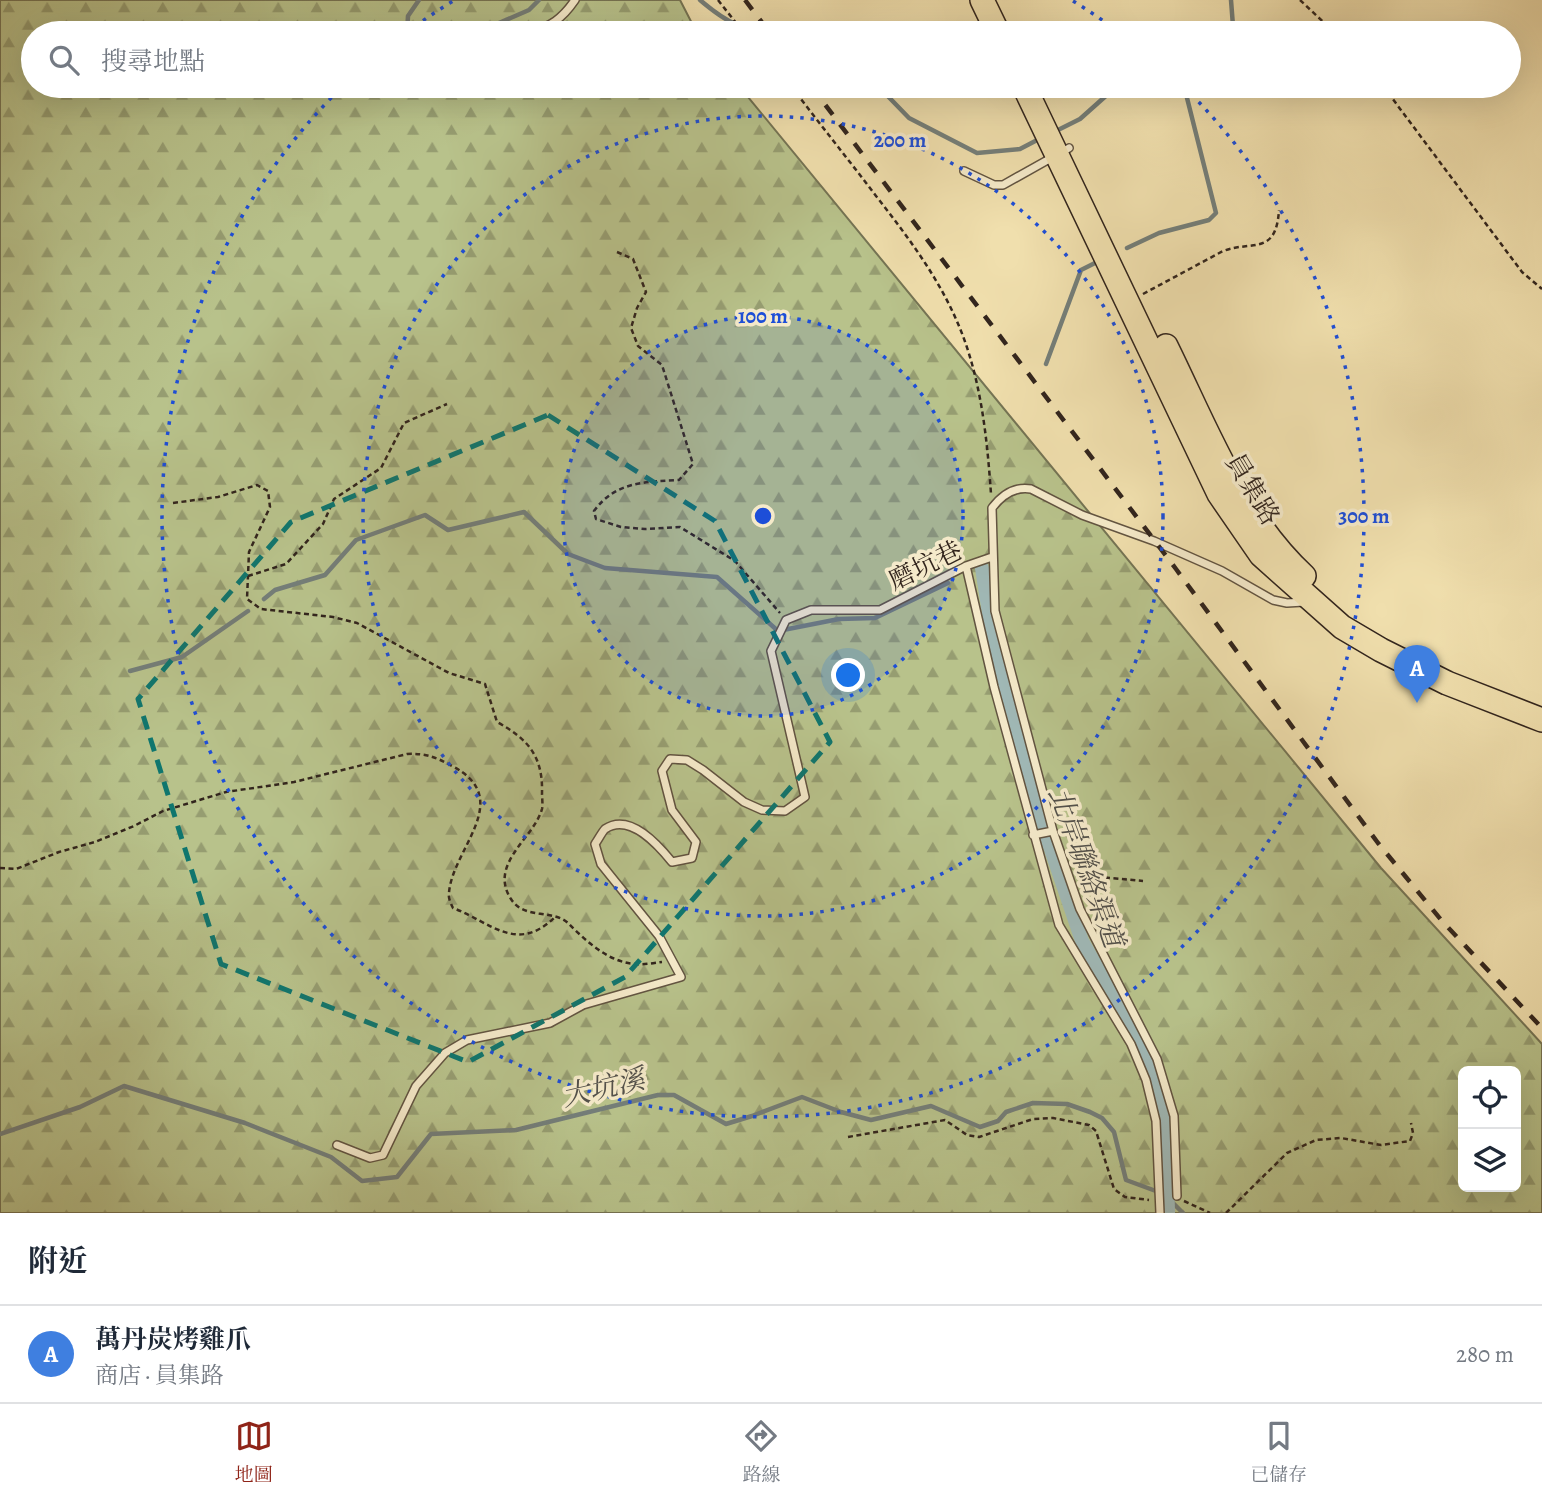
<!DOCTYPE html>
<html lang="zh-TW">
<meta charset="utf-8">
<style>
body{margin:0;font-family:Alegreya,"Noto Serif TC",serif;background:#f6f6f7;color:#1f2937}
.controls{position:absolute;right:21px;bottom:21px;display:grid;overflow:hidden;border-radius:10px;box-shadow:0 7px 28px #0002}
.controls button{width:63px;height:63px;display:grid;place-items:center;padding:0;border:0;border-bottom:2px solid #e0e1e3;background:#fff;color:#1f2937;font:35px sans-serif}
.you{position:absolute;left:849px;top:676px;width:24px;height:24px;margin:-18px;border:5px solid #fff;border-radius:50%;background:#1a73e8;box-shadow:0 0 0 10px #1a73e833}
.badge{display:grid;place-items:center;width:46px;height:46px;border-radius:50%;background:#8f2418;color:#fff;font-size:23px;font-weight:700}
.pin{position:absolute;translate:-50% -58px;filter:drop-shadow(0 2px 4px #0008)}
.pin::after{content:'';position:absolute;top:37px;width:24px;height:21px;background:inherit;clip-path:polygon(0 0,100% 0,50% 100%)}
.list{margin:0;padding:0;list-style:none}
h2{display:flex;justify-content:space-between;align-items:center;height:91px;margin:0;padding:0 28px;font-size:30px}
h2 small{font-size:23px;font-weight:400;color:#747a83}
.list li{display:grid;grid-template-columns:46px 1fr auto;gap:21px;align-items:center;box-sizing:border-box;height:98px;padding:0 28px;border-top:2px solid #e0e1e3}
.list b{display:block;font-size:26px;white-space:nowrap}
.list p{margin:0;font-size:23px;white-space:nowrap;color:#747a83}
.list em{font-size:23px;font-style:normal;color:#747a83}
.icon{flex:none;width:38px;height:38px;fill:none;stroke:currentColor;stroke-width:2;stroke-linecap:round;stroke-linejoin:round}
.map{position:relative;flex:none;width:1542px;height:1213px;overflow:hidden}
.search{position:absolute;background:#fff;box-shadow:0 7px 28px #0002;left:21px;right:21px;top:21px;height:77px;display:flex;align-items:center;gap:18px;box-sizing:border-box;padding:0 24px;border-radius:38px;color:#747a83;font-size:26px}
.sheet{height:189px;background:#fff}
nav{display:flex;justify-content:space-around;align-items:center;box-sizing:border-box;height:98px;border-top:2px solid #e0e1e3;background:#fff;font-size:19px;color:#747a83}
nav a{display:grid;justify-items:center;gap:4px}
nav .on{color:#8f2418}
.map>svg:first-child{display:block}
.forest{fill:url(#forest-firs);stroke:#757454;stroke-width:2;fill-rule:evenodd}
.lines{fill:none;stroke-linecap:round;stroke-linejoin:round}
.stream{stroke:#747e79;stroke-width:4.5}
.canal{stroke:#a0b9b7;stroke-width:14}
.service-casing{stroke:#625441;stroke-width:10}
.primary-casing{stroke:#32251d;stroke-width:26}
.path{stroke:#32251d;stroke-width:2.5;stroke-dasharray:5 3.5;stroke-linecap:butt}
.service{stroke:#f5eaca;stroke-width:7}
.primary{stroke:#f0dfad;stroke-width:23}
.rail{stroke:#32251d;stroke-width:4.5;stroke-dasharray:12 12;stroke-linecap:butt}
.marked{fill:none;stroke:#0f766e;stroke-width:5;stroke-dasharray:14 9;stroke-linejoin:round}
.ring{fill:none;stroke:#1d4ed8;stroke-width:3.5;stroke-dasharray:3.5 7}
.labels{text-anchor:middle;stroke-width:7;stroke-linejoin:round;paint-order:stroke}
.street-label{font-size:26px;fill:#32251d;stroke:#f5eaca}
.water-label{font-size:28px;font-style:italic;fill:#53514b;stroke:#f5eaca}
.centre{fill:#1d4ed8;stroke:#f5eaca;stroke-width:3.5}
.ring-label{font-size:21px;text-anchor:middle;font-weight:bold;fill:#1d4ed8;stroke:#f5eaca;stroke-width:7;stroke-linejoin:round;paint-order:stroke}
</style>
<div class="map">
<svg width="1542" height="1213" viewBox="0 0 1542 1213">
<defs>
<pattern id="forest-firs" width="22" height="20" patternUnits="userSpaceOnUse" patternTransform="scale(1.75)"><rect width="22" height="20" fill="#b8c28b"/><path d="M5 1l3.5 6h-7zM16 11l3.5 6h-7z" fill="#969d71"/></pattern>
</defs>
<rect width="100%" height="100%" fill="#f0dfad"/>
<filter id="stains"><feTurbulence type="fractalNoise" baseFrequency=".00286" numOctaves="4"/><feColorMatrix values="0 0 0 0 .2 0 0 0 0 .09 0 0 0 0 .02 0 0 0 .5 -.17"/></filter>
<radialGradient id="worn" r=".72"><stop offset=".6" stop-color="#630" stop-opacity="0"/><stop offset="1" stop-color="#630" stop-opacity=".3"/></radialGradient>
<path class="forest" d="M 0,0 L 680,0 L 697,33 L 33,33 L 33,86 L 739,86 L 1381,868 L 1542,1044 L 1542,1213 L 0,1213 ZM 1463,1071 L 1516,1071 L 1516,1187 L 1463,1187 Z"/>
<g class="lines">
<path class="stream" d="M 700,0 C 727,23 743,32 780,30 C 795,30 809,28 824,33
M 407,33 L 408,16 L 419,0
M 476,33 L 529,10 L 539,0
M 1230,33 L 1233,26 L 1231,0
M 878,86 L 909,118 L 977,153 L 1020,149 L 1041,138
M 1052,133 L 1080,119 L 1117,86
M 1127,248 L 1159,233 L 1209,220 L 1216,213 L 1184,86
M 1046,364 L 1081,270 L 1099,261
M 264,599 L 275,590 L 325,575 L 356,540 L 425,515 L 448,530 L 524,512 L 568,554 L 605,568 L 717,577 L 778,631 L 839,619 L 875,618 L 948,583
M 130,671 L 182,657 L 248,611
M 0,1134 L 80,1107 L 124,1086 L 245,1123 L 331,1157 L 362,1181 L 397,1177 L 431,1134 L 516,1130 L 658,1095 L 674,1095 L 726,1124 L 752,1116 L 802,1097 L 841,1112 L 871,1120 L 931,1106 L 980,1127 L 998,1121 L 1006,1112 L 1033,1103 L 1067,1104 L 1090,1112 L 1102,1118 L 1114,1132 L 1126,1180 L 1164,1194 L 1183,1213"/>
<path class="canal" d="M 982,568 L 992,633 L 1041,820 L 1082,941 L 1149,1058 L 1166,1118 L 1168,1213"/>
<defs>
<path id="service" d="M 529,33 C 551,26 562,19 575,0
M 964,171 L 994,185 L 1003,185 L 1069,148
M 966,566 L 994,687 L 1059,925 L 1131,1044 L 1146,1080 L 1156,1121 L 1160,1213
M 1033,835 L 1053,831
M 337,1145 L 370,1158 L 383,1155 L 416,1086 L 445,1053 L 467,1040 L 550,1023 L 583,1005 L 681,977 L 659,936 L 601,864 L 595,844 C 598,840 602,832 605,829 C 630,812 659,846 672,862 L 692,858 L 696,842 L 672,810 L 662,771 L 670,759 L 687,760 L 703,770 L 744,802 L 762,810 L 785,811 L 805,797 L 771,651 L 786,620 L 811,610 L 880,610 L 966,566 L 992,557
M 1177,1196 L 1174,1116 L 1157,1059 L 1080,909 L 1053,831 L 995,611 L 992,508 C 1002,495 1014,486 1031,489 L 1082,515 L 1154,541 L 1222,571 L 1273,600 L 1287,603 L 1304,602"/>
<path id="primary" d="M 982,0 L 998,33
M 1024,86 L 1219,494 L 1261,555 L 1342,627 L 1381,650 L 1447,683 L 1542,720
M 1166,346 C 1205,425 1238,515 1304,576"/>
</defs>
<use href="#service" class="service-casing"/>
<use href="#primary" class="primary-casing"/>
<path class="path" d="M 718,0 L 744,33
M 1300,0 L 1335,33
M 791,86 C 819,123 848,159 876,196 C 908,237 939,278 959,326 C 981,379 987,437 991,494
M 1383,86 L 1522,272 L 1542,289
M 617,252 L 633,259 L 646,292 L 637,308 L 631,328 L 638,346 L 662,365 L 693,464 L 679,480 C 645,482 616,481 594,511 L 596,519 L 621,527 L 645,529 L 680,527 L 735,561 L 780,613
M 1143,294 L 1223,251 C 1253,240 1276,256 1279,210
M 173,503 L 218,497 L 257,485 L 268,491 L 270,507 L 249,552 L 247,599 L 261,609 L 333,617 L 357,623 L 449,673 L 485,684 L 497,722 C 528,739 543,756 542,793 C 542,798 543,805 542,809 C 534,838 488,864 511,899 C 524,920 553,909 568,923 C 586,941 608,962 635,964 C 643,965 653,963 662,962
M 248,576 L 286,564 L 323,524 L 334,499 L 381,468 L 404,423 L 447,404
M 1066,835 L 1081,848 L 1100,877 L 1143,881
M 0,868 L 16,869 L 59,852 L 95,842 L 134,826 L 163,811 L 226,792 L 294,782 L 407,754 C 425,753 436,757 452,766 C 516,799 452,849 449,893 C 448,898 451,904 453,908 C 492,923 517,954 555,917
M 848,1137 L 945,1120 L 967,1135 L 979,1137 L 1033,1119 L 1053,1118 L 1089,1125 L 1096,1131 L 1114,1189 L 1125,1197 L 1149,1200
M 1184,1201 L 1210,1213
M 1226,1213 L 1287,1153 L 1316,1140 L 1341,1138 L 1381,1145 L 1410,1141 L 1413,1133 L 1411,1123"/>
<use href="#service" class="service"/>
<use href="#primary" class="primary"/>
<path class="rail" d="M 745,0 L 770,33
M 811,86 L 1176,569 L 1378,843 L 1442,921 L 1542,1028"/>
</g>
<path class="marked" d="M 548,415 L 715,521 L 830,742 L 625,977 L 468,1062 L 221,964 L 138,699 L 291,522 Z"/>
<circle cx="763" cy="516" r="200" fill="#1d4ed8" fill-opacity=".12"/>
<g class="ring">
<circle cx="763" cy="516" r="200"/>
<circle cx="763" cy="516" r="400"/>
<path d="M406 33A601 601 0 0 1 453 1M1073 1A601 601 0 0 1 1120 33M1184 87A601 601 0 1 1 342 87"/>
</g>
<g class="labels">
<g class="street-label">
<text transform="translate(1253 489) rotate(59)" y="9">員集路</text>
<text transform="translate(925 565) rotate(-26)" y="9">磨坑巷</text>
</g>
<g class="water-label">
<text transform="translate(1087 867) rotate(70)" y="10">北岸聯絡渠道</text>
<text transform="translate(603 1087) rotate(-13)" y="10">大坑溪</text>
</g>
</g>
<circle cx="763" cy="516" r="10" class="centre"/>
<g class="ring-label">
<text x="900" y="147">200 m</text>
<text x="763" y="323">100 m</text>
<text x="1364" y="523">300 m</text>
</g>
<rect width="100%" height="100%" filter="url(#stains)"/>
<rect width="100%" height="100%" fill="url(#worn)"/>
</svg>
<div class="controls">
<button><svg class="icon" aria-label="locate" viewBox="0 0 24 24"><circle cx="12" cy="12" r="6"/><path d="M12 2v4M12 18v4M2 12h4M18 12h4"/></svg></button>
<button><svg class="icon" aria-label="layers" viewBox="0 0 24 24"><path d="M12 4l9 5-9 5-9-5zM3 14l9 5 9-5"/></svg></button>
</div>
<div class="you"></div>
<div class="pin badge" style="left:1417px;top:703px;background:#3f7fe0">A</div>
<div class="search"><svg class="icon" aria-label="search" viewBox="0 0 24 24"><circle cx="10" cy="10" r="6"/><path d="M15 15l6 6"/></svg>搜尋地點</div>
</div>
<section class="sheet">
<h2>附近<small></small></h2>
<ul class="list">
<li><span class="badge" style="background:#3f7fe0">A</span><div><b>萬丹炭烤雞爪</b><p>商店 · 員集路</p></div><em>280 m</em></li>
</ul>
</section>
<nav>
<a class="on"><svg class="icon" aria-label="map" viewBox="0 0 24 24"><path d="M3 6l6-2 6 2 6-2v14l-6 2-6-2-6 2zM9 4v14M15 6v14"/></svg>地圖</a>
<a><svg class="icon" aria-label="directions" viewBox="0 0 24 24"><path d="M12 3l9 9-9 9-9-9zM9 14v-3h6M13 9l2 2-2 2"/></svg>路線</a>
<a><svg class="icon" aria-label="saved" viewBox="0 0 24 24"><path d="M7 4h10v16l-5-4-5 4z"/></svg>已儲存</a>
</nav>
